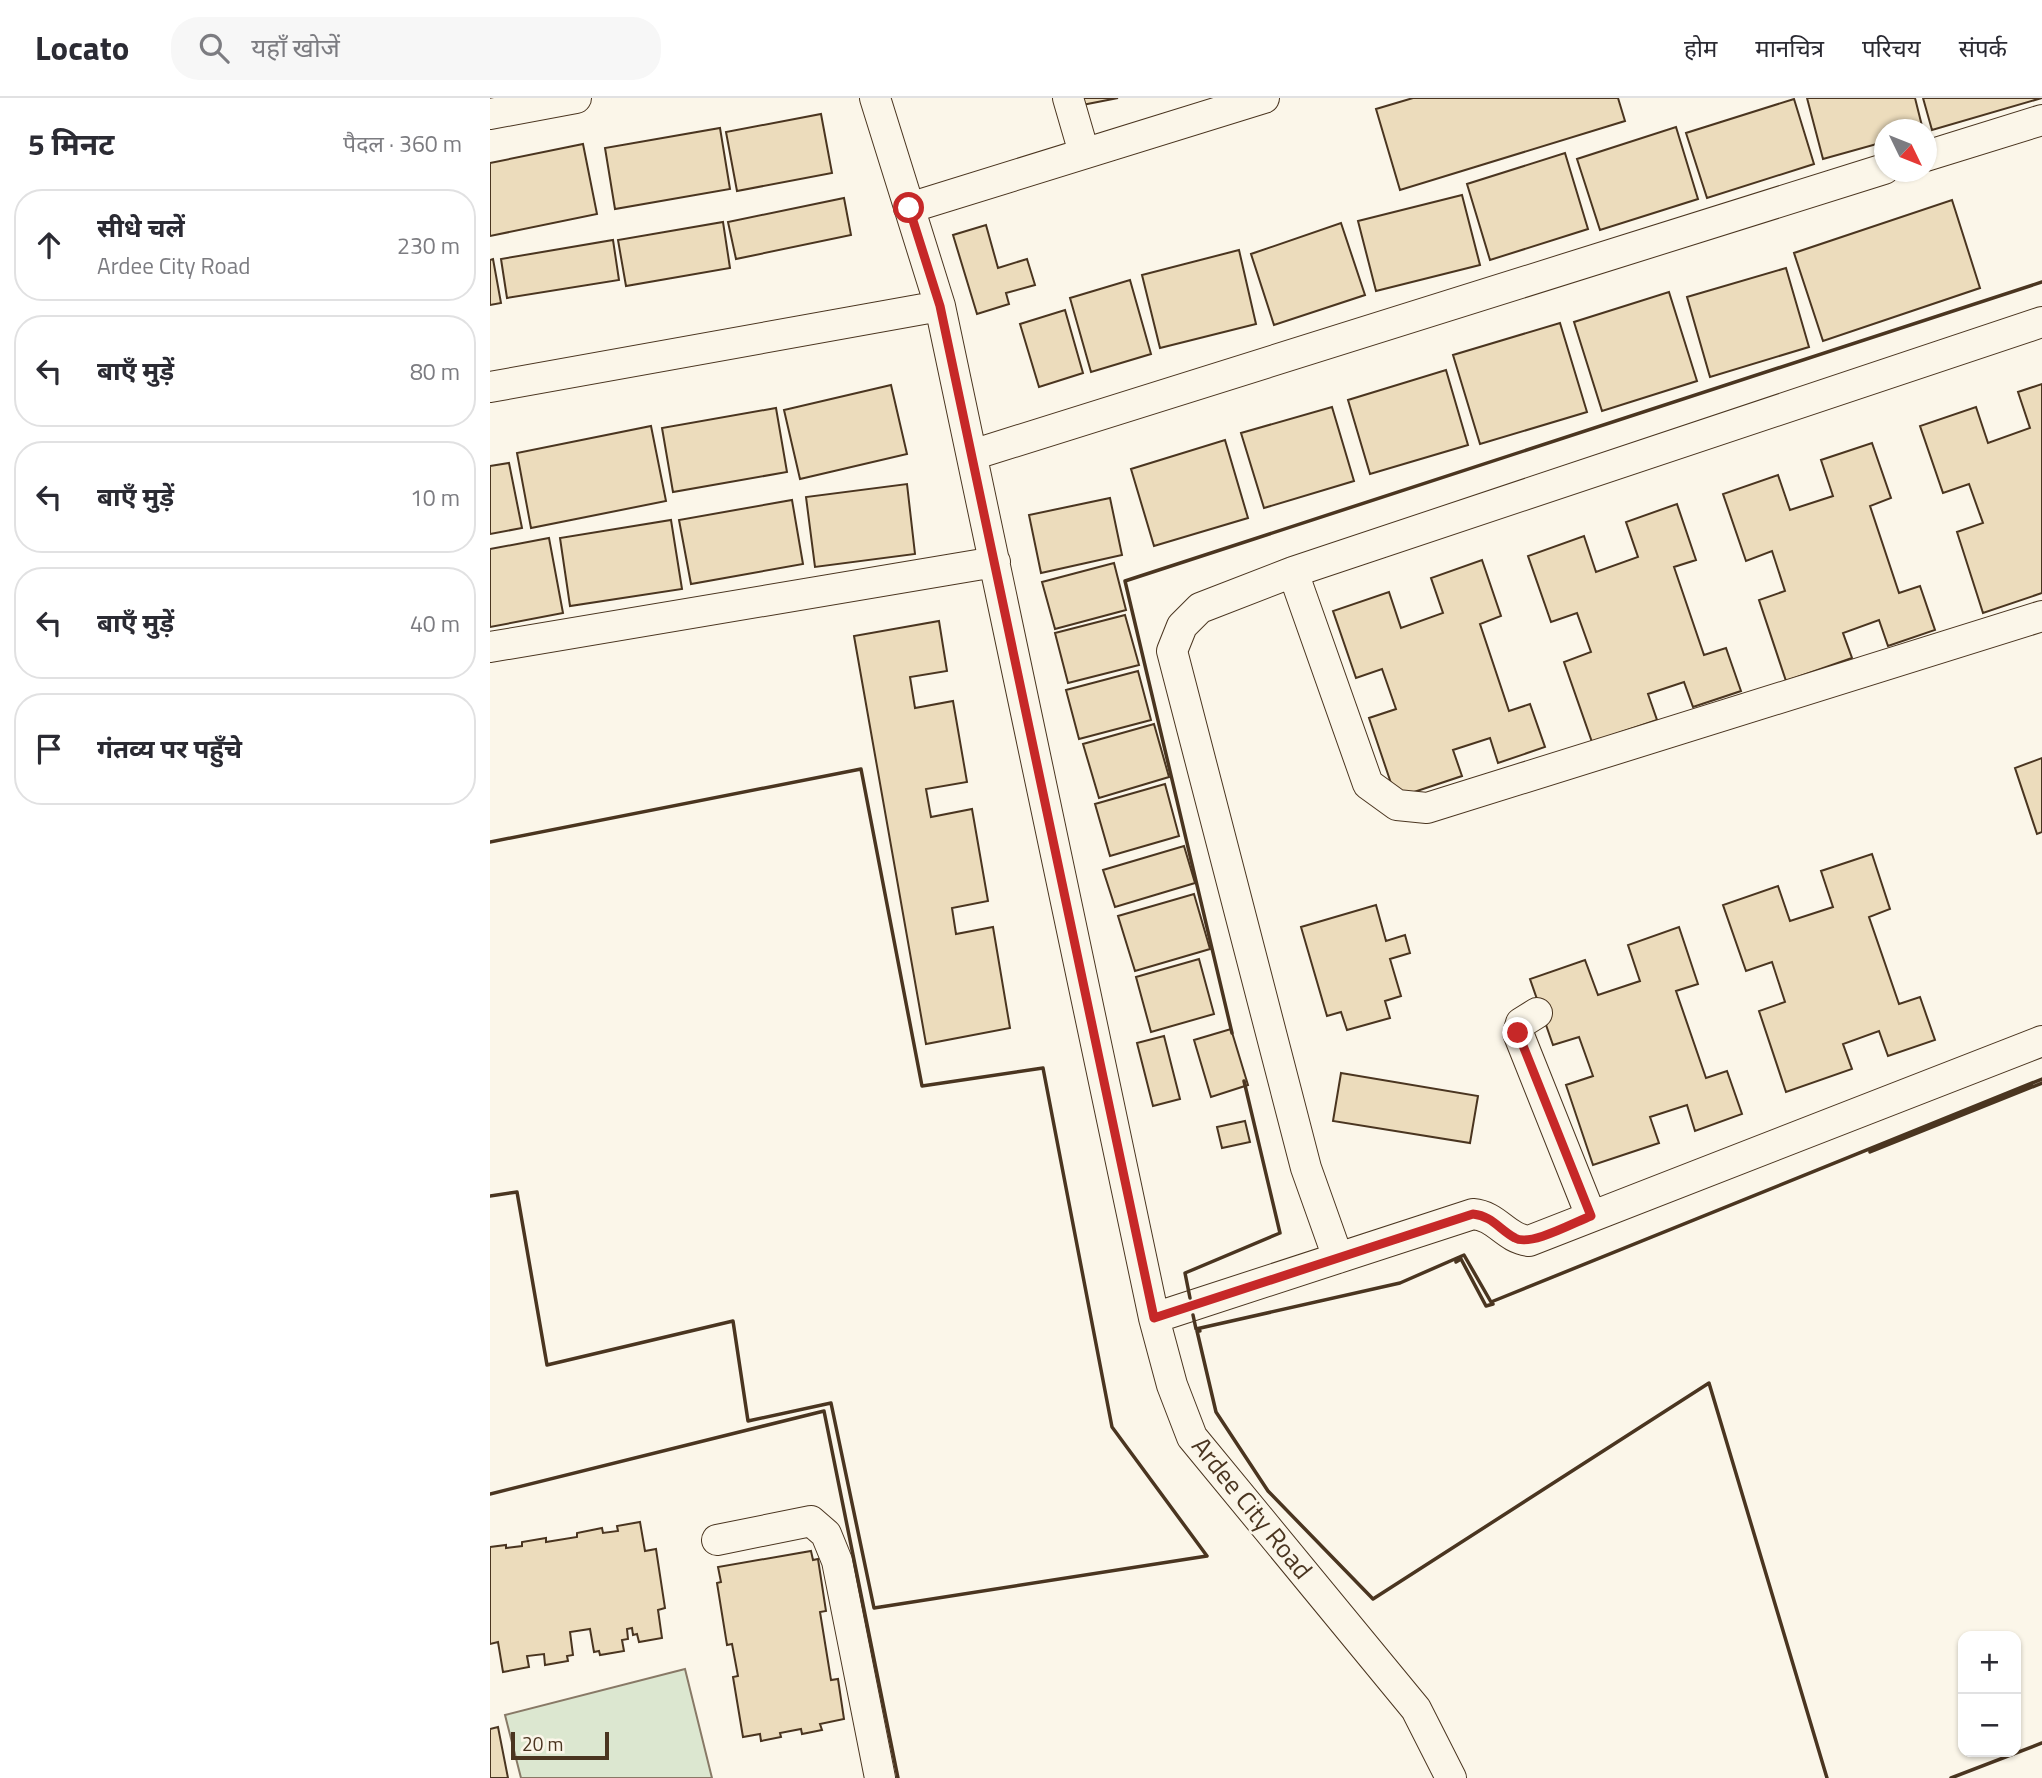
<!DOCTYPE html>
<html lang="hi">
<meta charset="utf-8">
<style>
body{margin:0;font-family:"Titillium Web","Noto Sans Devanagari",sans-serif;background:#f7f7f7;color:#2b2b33}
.controls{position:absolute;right:21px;bottom:21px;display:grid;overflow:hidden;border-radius:14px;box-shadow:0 2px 5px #0004}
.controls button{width:63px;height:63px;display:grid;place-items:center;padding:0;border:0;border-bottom:2px solid #e1e1e2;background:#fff;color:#2b2b33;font:35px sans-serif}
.compass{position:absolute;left:1384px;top:21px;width:63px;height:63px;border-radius:50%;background:#fff;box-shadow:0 2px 5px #0004;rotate:133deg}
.scale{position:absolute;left:21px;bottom:18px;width:98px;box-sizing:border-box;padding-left:7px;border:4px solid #4a3520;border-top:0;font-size:19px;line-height:24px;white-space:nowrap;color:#4a3520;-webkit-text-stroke:5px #fbf6e9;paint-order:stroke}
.stop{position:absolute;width:21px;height:21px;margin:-16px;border:5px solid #c62828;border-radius:50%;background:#fff}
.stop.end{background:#c62828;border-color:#fff;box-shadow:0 2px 7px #0008}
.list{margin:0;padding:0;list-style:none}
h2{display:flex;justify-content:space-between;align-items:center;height:91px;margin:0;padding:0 28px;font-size:30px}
h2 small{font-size:23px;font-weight:400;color:#7c7c81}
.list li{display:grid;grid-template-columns:46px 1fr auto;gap:21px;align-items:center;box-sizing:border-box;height:112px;margin:0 14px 14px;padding:0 14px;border:2px solid #e1e1e2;border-radius:28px}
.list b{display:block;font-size:26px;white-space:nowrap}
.list p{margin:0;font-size:23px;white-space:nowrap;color:#7c7c81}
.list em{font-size:23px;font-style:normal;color:#7c7c81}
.icon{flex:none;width:38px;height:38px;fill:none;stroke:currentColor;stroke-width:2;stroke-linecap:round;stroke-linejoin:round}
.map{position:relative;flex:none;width:1552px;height:1680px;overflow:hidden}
header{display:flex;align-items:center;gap:42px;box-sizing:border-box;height:98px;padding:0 35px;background:#fff;border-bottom:2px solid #e1e1e2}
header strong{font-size:33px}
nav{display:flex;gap:38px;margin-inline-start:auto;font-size:24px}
.search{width:490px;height:63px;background:#f7f7f7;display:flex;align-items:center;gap:18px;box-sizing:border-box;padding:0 24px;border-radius:28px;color:#7c7c81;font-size:26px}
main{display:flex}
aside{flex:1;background:#fff}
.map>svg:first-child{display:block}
.green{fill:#dce7d0;stroke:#887966;stroke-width:2}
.building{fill:#ecdcbc;stroke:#4a3520;stroke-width:2}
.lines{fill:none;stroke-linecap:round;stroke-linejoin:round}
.street-casing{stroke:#4a3520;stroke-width:32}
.street{stroke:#fbf6e9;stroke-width:30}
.wall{stroke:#4a3520;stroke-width:3.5}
.route{stroke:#c62828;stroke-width:9}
.labels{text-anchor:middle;stroke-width:5;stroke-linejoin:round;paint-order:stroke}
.street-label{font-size:26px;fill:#4a3520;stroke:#fbf6e9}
</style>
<header>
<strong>Locato</strong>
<div class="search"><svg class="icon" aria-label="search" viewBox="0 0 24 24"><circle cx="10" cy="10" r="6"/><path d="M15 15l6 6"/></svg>यहाँ खोजें</div>
<nav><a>होम</a><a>मानचित्र</a><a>परिचय</a><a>संपर्क</a></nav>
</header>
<main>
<aside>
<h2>5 मिनट<small>पैदल · 360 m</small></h2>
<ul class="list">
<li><svg class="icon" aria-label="ahead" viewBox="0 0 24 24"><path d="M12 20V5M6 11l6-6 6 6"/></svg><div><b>सीधे चलें</b><p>Ardee City Road</p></div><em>230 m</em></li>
<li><svg class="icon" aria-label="left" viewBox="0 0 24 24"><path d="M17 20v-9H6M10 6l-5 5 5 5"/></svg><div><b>बाएँ मुड़ें</b></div><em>80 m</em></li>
<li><svg class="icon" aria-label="left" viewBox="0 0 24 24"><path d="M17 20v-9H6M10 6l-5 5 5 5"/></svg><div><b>बाएँ मुड़ें</b></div><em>10 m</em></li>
<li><svg class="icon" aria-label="left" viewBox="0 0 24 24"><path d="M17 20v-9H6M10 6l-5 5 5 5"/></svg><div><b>बाएँ मुड़ें</b></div><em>40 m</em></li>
<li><svg class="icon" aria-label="arrive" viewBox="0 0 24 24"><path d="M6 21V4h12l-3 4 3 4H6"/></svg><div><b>गंतव्य पर पहुँचे</b></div></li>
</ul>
</aside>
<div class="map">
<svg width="1552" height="1680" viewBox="0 0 1552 1680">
<rect width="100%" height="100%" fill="#fbf6e9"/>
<path class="green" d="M 195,1571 L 222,1680 L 31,1680 L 15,1617 Z"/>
<path class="building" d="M 586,0 L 628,0 L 587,8 Z
M 923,0 L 1128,0 L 1135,23 L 910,92 L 886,11 Z
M 1317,0 L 1425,0 L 1433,32 L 1394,32 L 1394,44 L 1333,61 Z
M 1433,0 L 1552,0 L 1442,32 Z
M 1304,1 L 1324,66 L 1217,100 L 1196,35 Z
M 331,16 L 342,75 L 247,93 L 236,34 Z
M 1186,29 L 1208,101 L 1110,132 L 1087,61 Z
M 230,30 L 240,91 L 125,111 L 115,50 Z
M 93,46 L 107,116 L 0,138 L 0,65 Z
M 1075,55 L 1098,131 L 1000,162 L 977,86 Z
M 972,97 L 990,167 L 886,193 L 868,123 Z
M 354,100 L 361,137 L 246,161 L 238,124 Z
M 1462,102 L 1490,190 L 1333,243 L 1304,155 Z
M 233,124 L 240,170 L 136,188 L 128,142 Z
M 851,125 L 875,197 L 784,227 L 761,156 Z
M 496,127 L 508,170 L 537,161 L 545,187 L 516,195 L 519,206 L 487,216 L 463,137 Z
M 123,142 L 129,182 L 17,200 L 11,161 Z
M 749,152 L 766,226 L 670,250 L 652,177 Z
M 3,161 L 11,205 L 0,207 L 0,162 Z
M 1296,170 L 1319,249 L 1220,279 L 1197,199 Z
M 640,182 L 661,256 L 601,274 L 580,200 Z
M 1179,194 L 1207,283 L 1112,313 L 1084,224 Z
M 575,212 L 593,275 L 549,289 L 530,226 Z
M 1070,225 L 1097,314 L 990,346 L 963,257 Z
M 956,272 L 978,347 L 880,376 L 858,302 Z
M 1552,286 L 1552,495 L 1493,515 L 1467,434 L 1493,425 L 1479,386 L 1453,395 L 1430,328 L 1486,309 L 1498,345 L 1540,330 L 1528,294 Z
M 401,287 L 417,356 L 310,381 L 294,312 Z
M 842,309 L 864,383 L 774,410 L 751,335 Z
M 286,310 L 297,374 L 183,394 L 172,330 Z
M 161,328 L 176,403 L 41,430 L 27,355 Z
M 735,342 L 758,420 L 664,448 L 641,371 Z
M 1382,345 L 1401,400 L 1380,408 L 1409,495 L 1430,488 L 1445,532 L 1398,548 L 1389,522 L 1353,535 L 1362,560 L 1296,583 L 1269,502 L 1295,493 L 1282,453 L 1256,463 L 1233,396 L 1288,377 L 1300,412 L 1343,398 L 1331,362 Z
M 19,365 L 32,430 L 0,436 L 0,368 Z
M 417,386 L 425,456 L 325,469 L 316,399 Z
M 620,400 L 632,457 L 551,475 L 539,417 Z
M 302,402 L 313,466 L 201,486 L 189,422 Z
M 1187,406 L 1206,462 L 1184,469 L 1214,557 L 1236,550 L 1251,593 L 1203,609 L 1194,584 L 1158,596 L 1167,622 L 1102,644 L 1074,564 L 1101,554 L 1087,515 L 1061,524 L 1038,458 L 1094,438 L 1106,474 L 1148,459 L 1136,424 Z
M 181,422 L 192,491 L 80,508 L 70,440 Z
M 59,440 L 73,515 L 0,529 L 0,451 Z
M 992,462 L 1011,518 L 990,526 L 1019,613 L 1040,606 L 1055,649 L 1008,665 L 1000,640 L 963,652 L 972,678 L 906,700 L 879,620 L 906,611 L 892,571 L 866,580 L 843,513 L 899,494 L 911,530 L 953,515 L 941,480 Z
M 624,465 L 636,512 L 565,531 L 552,484 Z
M 635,517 L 649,567 L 578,585 L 565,535 Z
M 449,523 L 457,573 L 420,579 L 425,610 L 463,603 L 477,684 L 436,691 L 441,719 L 482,711 L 498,803 L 462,810 L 466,836 L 503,829 L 520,930 L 436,946 L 364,538 Z
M 648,573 L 661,622 L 589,641 L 576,592 Z
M 664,626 L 679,679 L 609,700 L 593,646 Z
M 1552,660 L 1552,734 L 1547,736 L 1525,670 Z
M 675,686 L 689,738 L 620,758 L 605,706 Z
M 694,748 L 705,785 L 625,809 L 613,772 Z
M 1382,756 L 1400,811 L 1379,819 L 1409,906 L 1430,899 L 1445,942 L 1398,958 L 1389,933 L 1353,946 L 1362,971 L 1296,994 L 1269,913 L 1295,904 L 1282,864 L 1256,873 L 1233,807 L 1288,788 L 1300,823 L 1343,809 L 1331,773 Z
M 704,796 L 720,851 L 645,873 L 628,818 Z
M 886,807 L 896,843 L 915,837 L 920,855 L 900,861 L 911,898 L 895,903 L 900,920 L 857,932 L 851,914 L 837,918 L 811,829 Z
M 1189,829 L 1208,886 L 1186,893 L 1216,980 L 1237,973 L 1252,1016 L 1205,1033 L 1197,1007 L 1160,1019 L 1169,1045 L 1103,1067 L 1076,987 L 1103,978 L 1089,939 L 1063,947 L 1040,881 L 1095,862 L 1108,897 L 1150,883 L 1138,847 Z
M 709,861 L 724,916 L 661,934 L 646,879 Z
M 741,931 L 758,987 L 721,999 L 704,942 Z
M 674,938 L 690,1001 L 663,1008 L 647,945 Z
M 851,975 L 988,998 L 980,1045 L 843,1023 Z
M 755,1023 L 760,1044 L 732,1050 L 727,1029 Z
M 150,1424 L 155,1453 L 166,1451 L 175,1510 L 168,1512 L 172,1540 L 149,1544 L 147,1536 L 143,1537 L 142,1530 L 137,1531 L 138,1541 L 132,1542 L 134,1553 L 110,1557 L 109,1553 L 104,1554 L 100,1531 L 80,1534 L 83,1557 L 77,1558 L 78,1563 L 55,1567 L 54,1556 L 37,1558 L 39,1569 L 13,1574 L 8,1544 L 0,1546 L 0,1449 L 16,1447 L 16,1450 L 32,1448 L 32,1444 L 56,1440 L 56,1444 L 87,1439 L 87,1435 L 112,1430 L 113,1435 L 128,1433 L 127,1428 Z
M 321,1453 L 323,1462 L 328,1461 L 336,1513 L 330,1514 L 341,1582 L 348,1581 L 354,1621 L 330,1626 L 332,1632 L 312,1636 L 311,1631 L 290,1635 L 291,1639 L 271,1643 L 270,1636 L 253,1639 L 243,1579 L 248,1578 L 242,1546 L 237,1547 L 227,1485 L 231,1484 L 228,1469 Z
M 8,1629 L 18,1680 L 0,1680 L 0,1631 Z"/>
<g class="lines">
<defs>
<path id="street" d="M 385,0 L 450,208 L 664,1220 L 682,1287 L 702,1339 L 926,1611 L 961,1680
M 578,0 L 594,55
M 0,16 L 86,0
M 1436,58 L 1552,22
M 419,110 L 774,0
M 0,289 L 450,208
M 482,357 L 1394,71
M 803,474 L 878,686 L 907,707 L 937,710 L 1552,518
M 0,549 L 505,464
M 1047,915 L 1031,925 L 1028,935 L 1101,1118
M 848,1160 L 816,1070 L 682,553 L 692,528 L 710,510 L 803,474 L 1552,224
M 664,1220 L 983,1116 C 1007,1118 1015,1140 1039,1143 L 1552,943
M 227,1442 L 321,1423 L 336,1436 L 347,1463 L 390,1680"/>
</defs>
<use href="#street" class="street-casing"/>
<use href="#street" class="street"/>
<path class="wall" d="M 0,744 L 371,671 L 432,988 L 553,970 L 622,1329 L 717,1458 L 384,1510 L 341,1305 L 258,1323 L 243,1223 L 57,1267 L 27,1094 L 0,1098
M 742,935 L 635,483 L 1552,184
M 1380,1054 L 1552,985
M 966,1164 L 971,1161 L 996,1208 L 1003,1206
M 700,1200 L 695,1175 L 790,1135 L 754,983
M 703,1217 L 706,1231 L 910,1185 L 974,1157 L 1001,1204 L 1552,981
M 710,1233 L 707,1233 L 726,1314 L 778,1393 L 883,1501 L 1219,1285 L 1337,1680
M 0,1396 L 334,1313 L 408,1680
M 1461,1680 L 1552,1645"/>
</g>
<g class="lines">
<path class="route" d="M 419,110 L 450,208 L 664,1220 L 983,1116 C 1002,1118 1009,1131 1025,1140 C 1040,1149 1085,1124 1101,1118 L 1028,935"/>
</g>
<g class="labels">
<g class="street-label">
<text transform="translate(762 1410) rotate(51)" y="9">Ardee City Road</text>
</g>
</g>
</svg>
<div class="controls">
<button>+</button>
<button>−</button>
</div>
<svg class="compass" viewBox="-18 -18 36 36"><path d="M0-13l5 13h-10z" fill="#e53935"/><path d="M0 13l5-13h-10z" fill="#7c7c81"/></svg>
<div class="scale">20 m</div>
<div class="stop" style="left:419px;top:110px"></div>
<div class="stop end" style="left:1028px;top:935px"></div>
</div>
</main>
